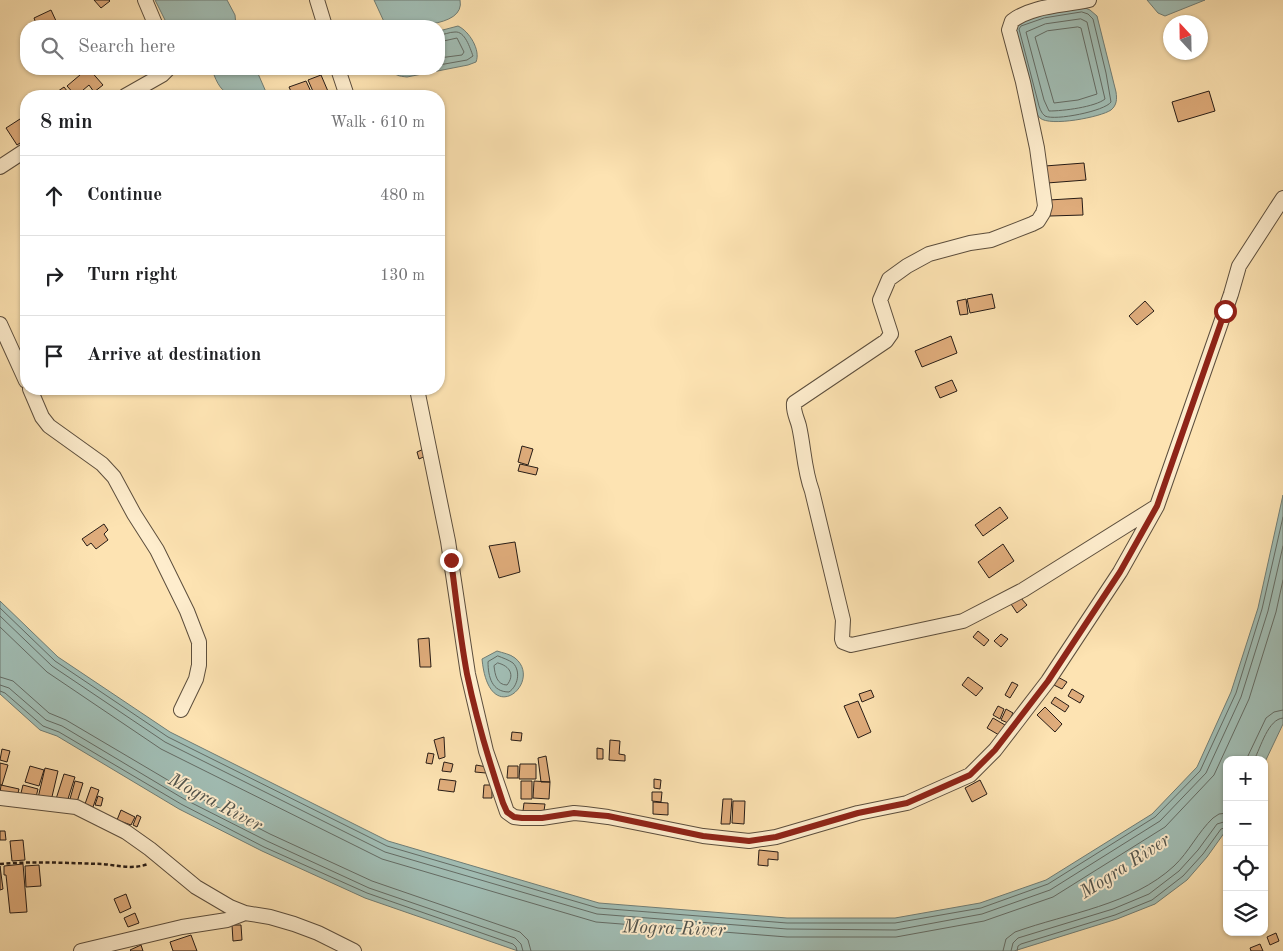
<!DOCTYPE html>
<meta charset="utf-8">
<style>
body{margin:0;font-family:"Old Standard TT",serif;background:#f2f2f2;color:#202124}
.controls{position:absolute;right:15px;bottom:15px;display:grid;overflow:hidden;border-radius:10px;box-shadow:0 1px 4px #0004}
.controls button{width:45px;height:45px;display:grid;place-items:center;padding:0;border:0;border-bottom:1px solid #e0e0e0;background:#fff;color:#202124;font:25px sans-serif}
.compass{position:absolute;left:1163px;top:15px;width:45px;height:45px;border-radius:50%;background:#fff;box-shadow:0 1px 4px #0004;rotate:338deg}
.stop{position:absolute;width:15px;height:15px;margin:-11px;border:4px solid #8f2418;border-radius:50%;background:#fff}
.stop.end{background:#8f2418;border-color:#fff;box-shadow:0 1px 5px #0008}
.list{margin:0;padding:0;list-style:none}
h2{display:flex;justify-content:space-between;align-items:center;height:65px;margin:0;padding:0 20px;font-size:21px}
h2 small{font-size:16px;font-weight:400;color:#757577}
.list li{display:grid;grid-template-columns:32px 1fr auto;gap:15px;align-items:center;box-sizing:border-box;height:80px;padding:0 20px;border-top:1px solid #e0e0e0}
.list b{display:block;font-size:19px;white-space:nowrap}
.list em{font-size:16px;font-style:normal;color:#757577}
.icon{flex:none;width:28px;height:28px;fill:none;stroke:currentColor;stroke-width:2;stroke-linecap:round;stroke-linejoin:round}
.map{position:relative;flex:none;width:1283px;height:951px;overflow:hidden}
.search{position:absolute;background:#fff;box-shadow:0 1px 4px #0004;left:20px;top:20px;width:425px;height:55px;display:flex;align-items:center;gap:12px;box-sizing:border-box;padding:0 18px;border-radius:20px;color:#757577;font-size:19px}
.panel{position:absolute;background:#fff;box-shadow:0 1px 4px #0004;left:20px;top:90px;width:425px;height:305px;border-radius:20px}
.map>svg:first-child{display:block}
.water{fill:#a1bdb4;stroke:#707d75}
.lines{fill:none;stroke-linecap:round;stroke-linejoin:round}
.shore{stroke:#646c65;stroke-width:1}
.building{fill:#dfac7b;stroke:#271c16}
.minor-casing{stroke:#5c4e3d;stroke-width:16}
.path{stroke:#271c16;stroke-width:2.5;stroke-dasharray:4 2.5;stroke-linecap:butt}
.minor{stroke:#feedcd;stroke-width:14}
.route{stroke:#8f2418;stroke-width:6}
.labels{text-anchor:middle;stroke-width:4;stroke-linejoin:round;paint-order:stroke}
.water-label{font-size:19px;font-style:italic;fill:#52544d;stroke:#feedcd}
</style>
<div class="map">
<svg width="1283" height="951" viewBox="0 0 1283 951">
<rect width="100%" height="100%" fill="#fde3b2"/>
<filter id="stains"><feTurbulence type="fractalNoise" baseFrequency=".004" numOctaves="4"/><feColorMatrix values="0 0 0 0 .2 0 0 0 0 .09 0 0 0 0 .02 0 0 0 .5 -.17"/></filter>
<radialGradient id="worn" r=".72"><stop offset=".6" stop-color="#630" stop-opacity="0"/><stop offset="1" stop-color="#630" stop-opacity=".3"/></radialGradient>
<path class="water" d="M 155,0 L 227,0 L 235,15 L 236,26 L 168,26 Z
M 374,0 L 460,0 C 466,29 403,26 386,26 Z
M 1147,0 L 1205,0 L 1165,16 L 1158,13 Z
M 1083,7 L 1090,10 L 1097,16 L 1116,92 C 1117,99 1117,105 1111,110 C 1101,117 1050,127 1040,118 C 1030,110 1019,42 1015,26 L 1042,13 Z
M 458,26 C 469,31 481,50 476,62 L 468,65 L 407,77 C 399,76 395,76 391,69 L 439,69 L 439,31 Z
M 212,69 L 256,69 L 266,92 L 263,96 C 234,96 222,101 212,69 Z
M 1283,495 L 1283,724 L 1264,764 L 1264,760 L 1227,760 L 1227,829 L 1207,857 L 1187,880 L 1155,904 L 1117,919 L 1014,951 L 518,951 L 365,898 L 262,851 L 179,809 L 57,736 L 40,730 L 0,694 L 0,601 L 58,657 L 170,732 L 388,841 L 599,903 L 787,918 L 895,918 L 980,903 L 1046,880 L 1152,814 L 1197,767 L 1231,692 L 1258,608 Z
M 497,651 C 503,653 510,654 515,658 C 544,681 489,732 482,659 Z"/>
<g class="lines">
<path class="shore" d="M 1082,12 L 1088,14 L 1093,19 L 1106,73 L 1111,102 C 1105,111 1055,121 1045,116 C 1041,113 1039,107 1038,102 L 1019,29 L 1021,26 L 1044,18 Z
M 1081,19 L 1087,22 L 1105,99 C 1095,107 1063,111 1049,111 L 1044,100 L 1026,32 L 1045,24 Z
M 1078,27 L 1081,28 L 1097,94 L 1078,100 L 1054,103 L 1035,37 L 1047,31 Z
M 439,35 C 444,35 449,32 455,32 C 465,31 470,48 473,56 L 467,60 L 439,65
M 439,42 L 457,38 L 464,52 L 462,55 L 439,58
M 0,608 L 55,661 L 168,737 L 387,846 L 598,908 L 787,923 L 895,923 L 981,908 L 1048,884 L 1155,817 L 1200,771 L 1236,693 L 1262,609 L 1283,517
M 0,616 L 52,666 L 165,742 L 385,852 L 597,914 L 787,929 L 896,930 L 982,914 L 1050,890 L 1160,821 L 1206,773 L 1241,697 L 1268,611 L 1283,546
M 0,627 L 47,672 L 161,749 L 382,859 L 596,922 L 787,937 L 896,937 L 984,921 L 1053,897 L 1165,827 L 1214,775 L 1249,699 L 1276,612 L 1283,580
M 498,656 C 503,658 509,660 513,663 C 521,671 518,686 509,692 C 492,692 488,677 488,662 Z
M 498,663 C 510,666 515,675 507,685 C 497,685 495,675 494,666 Z
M 0,677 L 13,681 L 49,713 L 66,720 L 188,792 L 270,834 L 372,881 L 520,932 L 528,940 L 531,951
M 0,685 L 9,688 L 46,720 L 62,726 L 184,799 L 267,841 L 369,888 L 515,938 L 521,944 L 523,951
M 0,691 L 5,693 L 43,726 L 59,732 L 181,804 L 264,847 L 367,893 L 513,944 L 516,947 L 517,951
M 1246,760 L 1266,718 L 1274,712 L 1283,710
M 1254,760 C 1261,747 1268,719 1283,718
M 1003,951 L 1006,939 L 1015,932 C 1068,913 1132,905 1174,866 C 1189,852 1198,832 1213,818 L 1219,814 L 1227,813
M 1011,951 L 1013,943 L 1018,938 L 1113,909 L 1149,894 L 1179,871 L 1198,850 L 1217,824 L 1227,821
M 1017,951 L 1018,946 L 1021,944 L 1115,915 L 1152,900 L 1183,876 L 1203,854 L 1221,829 L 1227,827"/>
</g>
<path class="building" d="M 94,0 L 109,0 L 110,1 L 101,8 Z
M 51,10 L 57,23 L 50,26 L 37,26 L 34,18 Z
M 87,69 L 89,69 L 103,85 L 94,92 L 89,85 L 76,96 L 67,86 Z
M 312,69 L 325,69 L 314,73 Z
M 321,75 L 330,96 L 315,96 L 308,80 Z
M 306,81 L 313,96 L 293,96 L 289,87 Z
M 64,87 L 71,96 L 51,96 Z
M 1209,91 L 1215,111 L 1178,122 L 1172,102 Z
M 20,119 L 26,128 L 26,139 L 17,145 L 6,128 Z
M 1084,163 L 1086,180 L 1047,183 L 1045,166 Z
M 1082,198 L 1083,215 L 1050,216 L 1049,200 Z
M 992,294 L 995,308 L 970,313 L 967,299 Z
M 966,299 L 968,314 L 960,315 L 957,301 Z
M 1145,301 L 1154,311 L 1137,325 L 1129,316 Z
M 951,336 L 957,353 L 922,367 L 915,351 Z
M 952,380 L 957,391 L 940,398 L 935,387 Z
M 522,446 L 533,449 L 528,465 L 518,462 Z
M 426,448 L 428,455 L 419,459 L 417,452 Z
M 520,464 L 538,468 L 536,475 L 518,471 Z
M 1000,507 L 1008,518 L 983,536 L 975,525 Z
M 104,524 L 108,530 L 104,534 L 108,540 L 96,549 L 91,543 L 87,546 L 82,539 Z
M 515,542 L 520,572 L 499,578 L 489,546 Z
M 1003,544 L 1014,561 L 989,578 L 978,562 Z
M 1020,597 L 1027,605 L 1017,613 L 1011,604 Z
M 978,631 L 989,640 L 984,646 L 973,637 Z
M 1001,634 L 1008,639 L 1001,647 L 994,641 Z
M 429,638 L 431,667 L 420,667 L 418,639 Z
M 1054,675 L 1067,682 L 1062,689 L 1050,683 Z
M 968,677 L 983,688 L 976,696 L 962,685 Z
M 1012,682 L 1018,685 L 1010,698 L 1005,695 Z
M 1072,689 L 1084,696 L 1080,703 L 1068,696 Z
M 871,690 L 874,697 L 862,702 L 859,694 Z
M 1055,697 L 1069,706 L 1065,712 L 1051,703 Z
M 858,701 L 871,732 L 858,738 L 844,706 Z
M 998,706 L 1004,709 L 1000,719 L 993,715 Z
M 1045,707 L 1062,724 L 1055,732 L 1037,715 Z
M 1006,709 L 1013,713 L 1008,723 L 1001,720 Z
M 993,718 L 1005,725 L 999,735 L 987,728 Z
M 512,732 L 522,733 L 521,741 L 511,740 Z
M 444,737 L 445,757 L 439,759 L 434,740 Z
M 610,740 L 620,741 L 619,754 L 625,755 L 625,761 L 609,760 Z
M 597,748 L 603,749 L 603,759 L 597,759 Z
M 2,749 L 10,751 L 7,762 L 0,760 Z
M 428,753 L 434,754 L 432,764 L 426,763 Z
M 546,756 L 550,782 L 541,782 L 538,758 Z
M 444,762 L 453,764 L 451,772 L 442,771 Z
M 0,763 L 8,765 L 2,785 L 0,785 Z
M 520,764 L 536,764 L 536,779 L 519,779 Z
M 476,765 L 487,767 L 486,773 L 475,772 Z
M 30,766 L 44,770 L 39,786 L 25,782 Z
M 508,766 L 518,766 L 518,778 L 507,778 Z
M 45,768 L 58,771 L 51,801 L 38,798 Z
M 64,774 L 75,777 L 67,802 L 56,799 Z
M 440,779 L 456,781 L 454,792 L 438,790 Z
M 654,779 L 661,780 L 660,789 L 654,788 Z
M 980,780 L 987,794 L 972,802 L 965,788 Z
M 75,781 L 83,783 L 77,802 L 70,799 Z
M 521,781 L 532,781 L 532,799 L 521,799 Z
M 534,781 L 550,782 L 549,799 L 533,798 Z
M 1,785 L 19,789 L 17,797 L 0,793 Z
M 23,785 L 38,789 L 36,797 L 21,793 Z
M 484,785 L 492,785 L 492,798 L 483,798 Z
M 91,787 L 99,790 L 93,807 L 85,804 Z
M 652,792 L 662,792 L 661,802 L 652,801 Z
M 98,796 L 103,798 L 101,806 L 95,805 Z
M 723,799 L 732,799 L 730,824 L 721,824 Z
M 733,801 L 745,801 L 744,824 L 732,823 Z
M 653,802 L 668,803 L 668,815 L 653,814 Z
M 524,803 L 545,804 L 544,811 L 523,811 Z
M 121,810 L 135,817 L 131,825 L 117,820 Z
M 137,815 L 141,817 L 137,827 L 133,825 Z
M 0,831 L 5,831 L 6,840 L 0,840 Z
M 23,840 L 25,860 L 12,861 L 10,841 Z
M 759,850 L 778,852 L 778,860 L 768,859 L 768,866 L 758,865 Z
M 23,864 L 27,912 L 10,913 L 6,875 L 4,875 L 4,866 Z
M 39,865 L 41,886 L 26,887 L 25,866 Z
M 0,866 L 3,889 L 0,890 Z
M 126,894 L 131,908 L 120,913 L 114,899 Z
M 135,913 L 139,923 L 128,927 L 124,918 Z
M 232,925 L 241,925 L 242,940 L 233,941 Z
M 1276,933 L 1279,941 L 1270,945 L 1267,937 Z
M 191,935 L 197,951 L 173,951 L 170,942 Z
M 1260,944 L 1263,951 L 1251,951 L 1250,948 Z
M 141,945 L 143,951 L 131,951 L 130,950 Z"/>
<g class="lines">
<defs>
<path id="minor" d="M 145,0 L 156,26
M 317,0 L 325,26
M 1089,0 C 1064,6 1033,5 1012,21 L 1009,30 L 1023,82 L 1037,148 L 1045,206 L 1043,213 L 1038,221 L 1032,224 L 991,240 L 970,243 L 929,254 L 907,266 L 889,279 L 880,300 L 891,334 L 886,341 L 794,403 C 793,412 797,418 799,426 C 804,448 804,470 812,491 L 843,620 L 842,639 L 843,642 L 851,645 L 963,621 L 1023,590 L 1154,508
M 338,69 L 347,96
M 125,96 L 162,75 L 168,69
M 0,167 L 26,150
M 0,324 L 26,381
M 30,389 L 42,417 L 49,426 L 102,464 L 114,477 L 134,514 L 157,550 L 187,611 L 199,642 L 199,665 L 196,679 L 181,710
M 417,389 L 448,541 L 468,674 L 486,751 L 507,812 L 514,817 L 522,818 L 542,818 L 574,813 L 585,814 L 608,817 L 703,836 L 749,841 L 776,837 L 858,813 L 907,803 L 970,775 L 995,750 L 1048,681 L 1120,572 L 1157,506 L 1231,294 L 1239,266 L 1283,198
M 0,798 L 76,807 L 126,832 L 150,849 L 196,887 L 230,907 L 245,913 L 270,917 L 294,924 L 318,933 L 354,951
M 81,951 L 182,927 L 227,920 L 245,913"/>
</defs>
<use href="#minor" class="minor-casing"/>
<path class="path" d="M 0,864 C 33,861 68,863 102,864 C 117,865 132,870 148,864"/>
<use href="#minor" class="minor"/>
</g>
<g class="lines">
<path class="route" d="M 451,560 C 456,598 460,637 467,674 C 476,718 489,761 503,803 L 507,812 L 514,817 L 522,818 L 542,818 L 574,813 L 585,814 L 608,816 L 703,836 L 749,841 L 776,837 L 858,813 L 907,803 L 970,775 L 995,750 L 1048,681 L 1120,572 L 1157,506 L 1225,311"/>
</g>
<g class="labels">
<g class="water-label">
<text transform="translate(216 801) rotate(28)" y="7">Mogra River</text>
<text transform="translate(1124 865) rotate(-33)" y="7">Mogra River</text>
<text transform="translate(674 927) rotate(2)" y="7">Mogra River</text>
</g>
</g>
<rect width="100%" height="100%" filter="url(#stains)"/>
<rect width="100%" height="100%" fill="url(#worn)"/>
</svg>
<div class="controls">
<button>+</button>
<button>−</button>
<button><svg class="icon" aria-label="locate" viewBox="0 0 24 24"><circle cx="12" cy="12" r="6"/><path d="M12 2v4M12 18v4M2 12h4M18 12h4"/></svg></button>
<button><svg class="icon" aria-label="layers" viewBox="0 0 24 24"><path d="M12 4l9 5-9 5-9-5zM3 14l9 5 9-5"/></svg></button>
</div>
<svg class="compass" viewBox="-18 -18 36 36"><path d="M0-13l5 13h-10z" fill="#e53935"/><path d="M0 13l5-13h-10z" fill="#757577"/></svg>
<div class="stop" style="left:1225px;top:311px"></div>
<div class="stop end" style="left:451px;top:560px"></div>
<div class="search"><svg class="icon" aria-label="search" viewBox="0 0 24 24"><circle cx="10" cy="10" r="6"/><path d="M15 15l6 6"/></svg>Search here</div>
<section class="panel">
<h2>8 min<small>Walk · 610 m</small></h2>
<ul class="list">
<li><svg class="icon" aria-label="ahead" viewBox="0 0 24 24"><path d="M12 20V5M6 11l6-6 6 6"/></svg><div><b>Continue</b></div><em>480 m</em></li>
<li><svg class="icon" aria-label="right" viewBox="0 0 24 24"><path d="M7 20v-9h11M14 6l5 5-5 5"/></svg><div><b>Turn right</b></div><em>130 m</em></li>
<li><svg class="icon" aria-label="arrive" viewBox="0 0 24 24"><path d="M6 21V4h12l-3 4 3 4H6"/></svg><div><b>Arrive at destination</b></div></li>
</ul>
</section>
</div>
